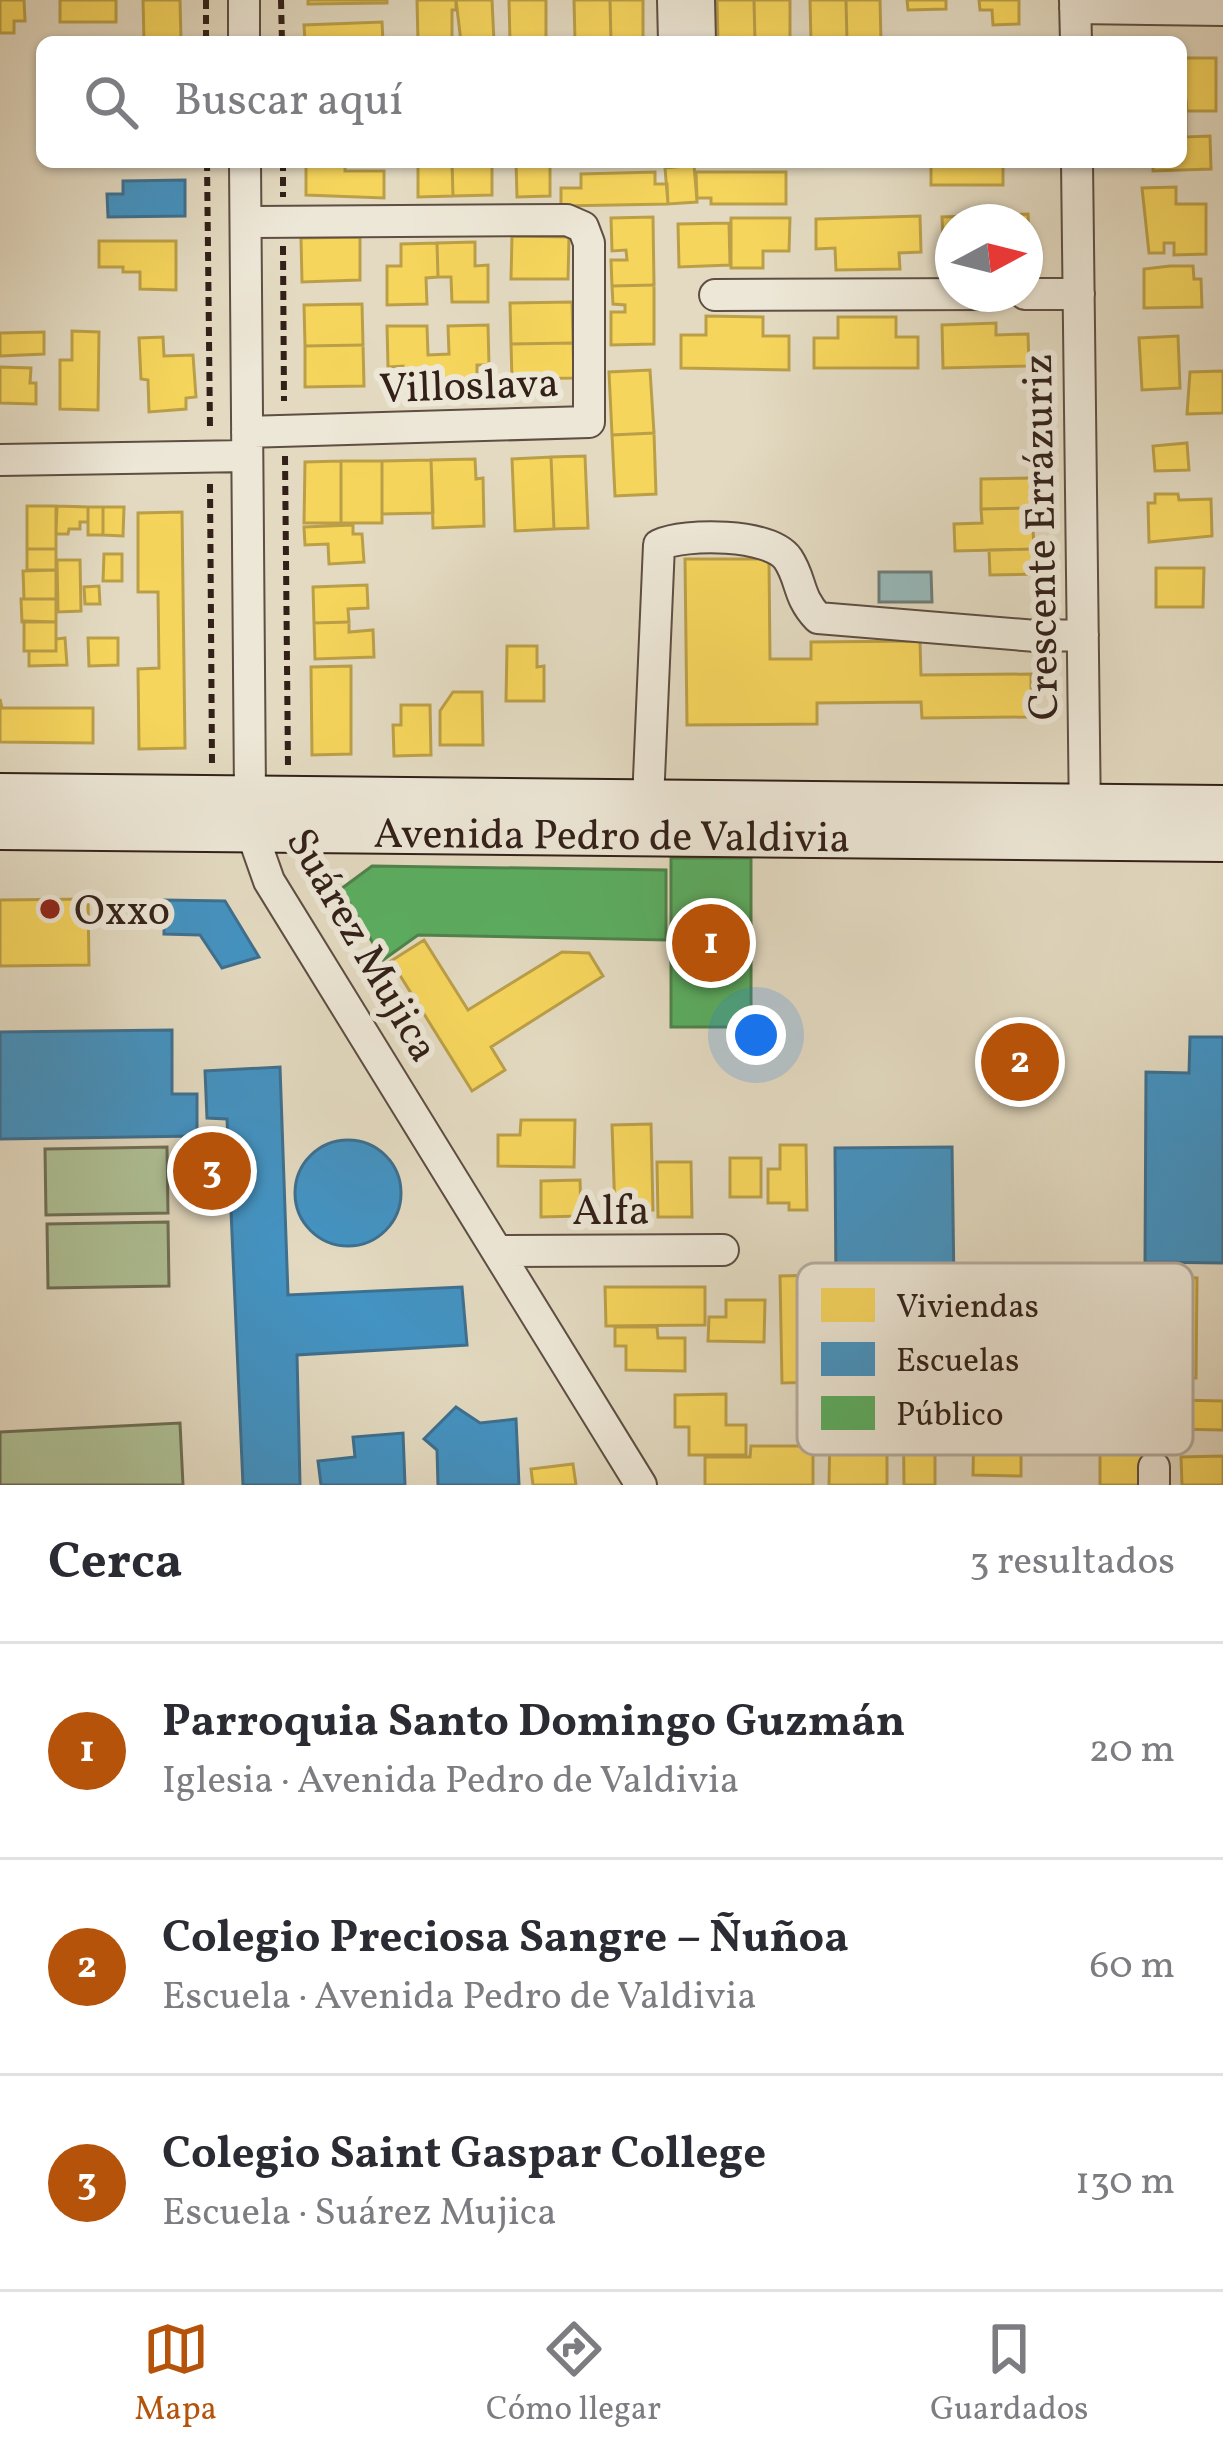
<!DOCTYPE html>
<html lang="es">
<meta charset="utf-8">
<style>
body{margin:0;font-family:Vollkorn,serif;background:#f7f7f7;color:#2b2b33}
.compass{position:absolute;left:935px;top:204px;width:108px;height:108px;border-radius:50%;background:#fff;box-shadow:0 3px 9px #0004;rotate:83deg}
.you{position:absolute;left:756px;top:1035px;width:42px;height:42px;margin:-30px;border:9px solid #fff;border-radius:50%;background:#1a73e8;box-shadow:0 0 0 18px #1a73e833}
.badge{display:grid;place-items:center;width:78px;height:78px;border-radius:50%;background:#b45309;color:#fff;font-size:39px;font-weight:700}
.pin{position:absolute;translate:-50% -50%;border:6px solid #fff;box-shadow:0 3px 12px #0006}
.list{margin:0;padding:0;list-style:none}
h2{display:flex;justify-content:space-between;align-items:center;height:156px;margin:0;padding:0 48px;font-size:51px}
h2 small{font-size:39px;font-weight:400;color:#7c7c81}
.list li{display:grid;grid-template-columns:78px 1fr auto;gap:36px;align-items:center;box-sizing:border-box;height:216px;padding:0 48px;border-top:3px solid #e1e1e2}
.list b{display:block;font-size:45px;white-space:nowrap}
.list p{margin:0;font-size:39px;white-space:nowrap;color:#7c7c81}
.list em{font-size:39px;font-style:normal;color:#7c7c81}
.icon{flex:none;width:66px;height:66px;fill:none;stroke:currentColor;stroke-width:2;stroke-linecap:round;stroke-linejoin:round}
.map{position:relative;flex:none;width:1223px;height:1485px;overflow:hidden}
.search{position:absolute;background:#fff;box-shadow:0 3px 9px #0004;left:36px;right:36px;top:36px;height:132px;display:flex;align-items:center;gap:30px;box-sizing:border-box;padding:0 42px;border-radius:18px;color:#7c7c81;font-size:45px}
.sheet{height:804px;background:#fff}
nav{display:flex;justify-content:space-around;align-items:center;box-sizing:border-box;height:168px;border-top:3px solid #e1e1e2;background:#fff;font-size:33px;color:#7c7c81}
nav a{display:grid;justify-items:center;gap:6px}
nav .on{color:#b45309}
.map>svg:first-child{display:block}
.green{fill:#afc196;stroke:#707058;stroke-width:3}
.water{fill:#97b9ba;stroke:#6f7c7a;stroke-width:3}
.homes{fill:#f6d55c;stroke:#bb9f48;stroke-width:3}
.schools{fill:#4393c3;stroke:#3e7090;stroke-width:3}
.public{fill:#5aae61;stroke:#4e834b;stroke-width:3}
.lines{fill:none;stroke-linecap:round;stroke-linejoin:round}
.street-casing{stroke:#5e4e43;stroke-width:34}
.secondary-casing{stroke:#322019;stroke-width:46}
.path{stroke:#322019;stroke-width:6;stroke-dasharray:9 6;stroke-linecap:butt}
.street{stroke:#ede7d7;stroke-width:30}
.secondary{stroke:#ede7d7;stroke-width:42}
.poi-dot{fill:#8f2418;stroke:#ede7d7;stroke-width:4.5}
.labels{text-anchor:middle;stroke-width:12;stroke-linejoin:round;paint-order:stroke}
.street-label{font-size:42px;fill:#322019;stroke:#ede7d7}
.poi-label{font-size:42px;fill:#322019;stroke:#ede7d7;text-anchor:start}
.key{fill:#ede7d7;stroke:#b5ab9e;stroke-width:3}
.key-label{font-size:33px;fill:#322019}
</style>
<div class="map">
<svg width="1223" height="1485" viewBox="0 0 1223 1485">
<rect width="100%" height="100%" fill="#e3dac1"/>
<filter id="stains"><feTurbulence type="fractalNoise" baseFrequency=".00167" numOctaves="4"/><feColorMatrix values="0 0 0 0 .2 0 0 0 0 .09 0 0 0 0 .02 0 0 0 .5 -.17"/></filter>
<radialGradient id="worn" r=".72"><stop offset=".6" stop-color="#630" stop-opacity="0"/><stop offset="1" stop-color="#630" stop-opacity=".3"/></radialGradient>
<path class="green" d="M 167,1147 L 168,1213 L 46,1215 L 45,1149 Z
M 168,1222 L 169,1286 L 48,1288 L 47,1224 Z
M 180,1423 L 183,1485 L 0,1485 L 0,1432 Z"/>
<path class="water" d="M 879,572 L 931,572 L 932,602 L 879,602 Z"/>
<path class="homes" d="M 0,0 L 24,0 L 25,21 L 14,21 L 14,33 L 0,33 Z
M 60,0 L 116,0 L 116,22 L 60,22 Z
M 143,0 L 180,0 L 181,40 L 144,42 Z
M 308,0 L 387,0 L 387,3 L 308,4 Z
M 417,0 L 456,0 L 456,10 L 452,10 L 452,42 L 418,42 Z
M 456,0 L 492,0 L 494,42 L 461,42 Z
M 509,0 L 546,0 L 546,42 L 510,42 Z
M 574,0 L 610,0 L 611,42 L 575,42 Z
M 610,0 L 643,0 L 643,42 L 611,42 Z
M 717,0 L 754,0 L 755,42 L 718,42 Z
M 754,0 L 790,0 L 790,42 L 755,42 Z
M 810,0 L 846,0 L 847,42 L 811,42 Z
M 846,0 L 880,0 L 881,42 L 847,42 Z
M 907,0 L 946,0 L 946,9 L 908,10 Z
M 979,0 L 1019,0 L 1019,24 L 993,25 L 992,10 L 980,10 Z
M 382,22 L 383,42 L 305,42 L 304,25 Z
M 1181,58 L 1216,58 L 1216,111 L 1187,111 L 1186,100 L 1181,100 Z
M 1181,110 L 1186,110 L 1186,137 L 1210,136 L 1211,169 L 1153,171 L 1153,162 L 1181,162 Z
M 306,162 L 345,162 L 345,171 L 384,171 L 384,198 L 306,195 Z
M 418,162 L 452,162 L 453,196 L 418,197 Z
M 452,162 L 492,162 L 492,195 L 453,196 Z
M 516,162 L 550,162 L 550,196 L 517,197 Z
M 931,162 L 1003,162 L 1003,185 L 931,185 Z
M 694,165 L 697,202 L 668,204 L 665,168 Z
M 655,172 L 655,184 L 667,184 L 668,204 L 561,206 L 561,188 L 581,188 L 581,174 Z
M 696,172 L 786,172 L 786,204 L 711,204 L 711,198 L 697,198 Z
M 1176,187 L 1176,204 L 1206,204 L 1206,254 L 1174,255 L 1174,243 L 1164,243 L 1164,253 L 1149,253 L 1142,188 Z
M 1028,214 L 1030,259 L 1025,259 L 1025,222 L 953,222 L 953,261 L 944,262 L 942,217 Z
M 920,216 L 921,252 L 899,253 L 900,269 L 836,270 L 835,248 L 816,249 L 816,219 Z
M 653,217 L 654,285 L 612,286 L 611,260 L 627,260 L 626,250 L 612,251 L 611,218 Z
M 731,218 L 790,218 L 789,251 L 763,251 L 763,268 L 731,268 Z
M 729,223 L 730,265 L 679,267 L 678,224 Z
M 512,236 L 569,237 L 568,279 L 511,279 Z
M 360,237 L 360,280 L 302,282 L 301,238 Z
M 99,241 L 176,241 L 176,290 L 140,289 L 140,272 L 123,272 L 123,267 L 99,267 Z
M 475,242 L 475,266 L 488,265 L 488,302 L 452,302 L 451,277 L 438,277 L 437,243 Z
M 437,243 L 438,277 L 426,278 L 427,304 L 387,305 L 387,266 L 401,266 L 401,244 Z
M 1170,266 L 1193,266 L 1194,279 L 1201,279 L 1202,307 L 1144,308 L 1144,269 Z
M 654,285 L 654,344 L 611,345 L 611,312 L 625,312 L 625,305 L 613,304 L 612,286 Z
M 572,302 L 573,343 L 511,344 L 510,303 Z
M 362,304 L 363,345 L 305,346 L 304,305 Z
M 706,316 L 763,317 L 763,336 L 789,336 L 789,370 L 681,368 L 681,335 L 706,335 Z
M 838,317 L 896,317 L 896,337 L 918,337 L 918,368 L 814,368 L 814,338 L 838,338 Z
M 996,323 L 996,335 L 1028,334 L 1029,366 L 943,368 L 942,325 Z
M 488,325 L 489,365 L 477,365 L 477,384 L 403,386 L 403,366 L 388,367 L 387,326 L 427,326 L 428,355 L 449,354 L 448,326 Z
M 72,331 L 99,332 L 98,410 L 60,409 L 60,360 L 72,360 Z
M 44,332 L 44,354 L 0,356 L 0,333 Z
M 1178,336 L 1180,388 L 1142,390 L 1139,338 Z
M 163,337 L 164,356 L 193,355 L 196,397 L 186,398 L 186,409 L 149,412 L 148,380 L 141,379 L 139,338 Z
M 573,343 L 574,378 L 512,379 L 511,344 Z
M 363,345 L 364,386 L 305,387 L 305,346 Z
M 0,367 L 31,368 L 30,383 L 36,383 L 36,404 L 0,403 Z
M 650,370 L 654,433 L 612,435 L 609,372 Z
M 1223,371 L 1223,413 L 1187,414 L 1190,372 Z
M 654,433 L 656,494 L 615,496 L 612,435 Z
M 1187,443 L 1189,470 L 1155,471 L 1153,446 Z
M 585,456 L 588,528 L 554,529 L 551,457 Z
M 551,457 L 554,529 L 515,531 L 512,459 Z
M 475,459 L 476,479 L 483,478 L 484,526 L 433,528 L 431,460 Z
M 431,460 L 433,513 L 382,514 L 382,461 Z
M 341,461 L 341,523 L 304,523 L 305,462 Z
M 341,461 L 382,461 L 382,523 L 341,523 Z
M 1031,478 L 1032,508 L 981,509 L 981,479 Z
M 1155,494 L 1178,494 L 1179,500 L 1211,499 L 1212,536 L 1149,542 L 1148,503 L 1155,503 Z
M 27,506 L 56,506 L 56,549 L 27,549 Z
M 57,506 L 88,507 L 88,522 L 80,522 L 80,529 L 69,529 L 68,534 L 56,534 Z
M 88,507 L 103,507 L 103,535 L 88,535 Z
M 103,507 L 124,507 L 123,536 L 103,535 Z
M 1032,508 L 1034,549 L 955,551 L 954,524 L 982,523 L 981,509 Z
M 182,512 L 185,748 L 139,749 L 138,669 L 159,668 L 158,592 L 138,592 L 138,513 Z
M 353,525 L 353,534 L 362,534 L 364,562 L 329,564 L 328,544 L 305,545 L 304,527 Z
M 27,549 L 56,549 L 56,570 L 27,570 Z
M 1034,549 L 1035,574 L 990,575 L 989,550 Z
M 104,554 L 122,554 L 122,581 L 103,581 Z
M 685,559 L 769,559 L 770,659 L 811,659 L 811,642 L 920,641 L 921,675 L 1031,674 L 1031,717 L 922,718 L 921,702 L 817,703 L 817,724 L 687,725 Z
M 57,560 L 80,560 L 81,611 L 58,612 Z
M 1156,568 L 1204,568 L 1203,607 L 1156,607 Z
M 56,570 L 56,599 L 24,599 L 23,571 Z
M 367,585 L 368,608 L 348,609 L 349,622 L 314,623 L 313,587 Z
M 99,586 L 100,604 L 85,604 L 84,587 Z
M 21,599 L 56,599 L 56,622 L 22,622 Z
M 24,621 L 56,622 L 56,651 L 24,651 Z
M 349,622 L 349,632 L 373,630 L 374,657 L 315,659 L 314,623 Z
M 65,638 L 67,665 L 29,666 L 29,651 L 56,651 L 56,639 Z
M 88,638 L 118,638 L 118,665 L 89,666 Z
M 507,646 L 537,646 L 537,667 L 544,666 L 544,701 L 506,701 Z
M 351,666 L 351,754 L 312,755 L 311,667 Z
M 453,692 L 482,692 L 483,745 L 440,745 L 440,711 Z
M 0,699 L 2,708 L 93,708 L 93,743 L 0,742 Z
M 401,705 L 430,705 L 431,755 L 394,756 L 393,725 L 401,725 Z
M 88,899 L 89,965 L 0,966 L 0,900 Z
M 424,940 L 468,1010 L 562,952 L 589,953 L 603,976 L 491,1047 L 505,1070 L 472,1091 L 391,961 Z
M 521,1120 L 575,1120 L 574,1167 L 498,1166 L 498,1135 L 520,1135 Z
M 651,1124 L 653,1210 L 615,1211 L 612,1125 Z
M 780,1145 L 806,1145 L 807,1210 L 789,1210 L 789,1203 L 768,1203 L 768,1169 L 780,1169 Z
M 730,1158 L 761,1158 L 761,1197 L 730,1197 Z
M 657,1162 L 691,1162 L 692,1217 L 658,1217 Z
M 580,1180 L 581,1216 L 541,1217 L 541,1181 Z
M 822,1275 L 824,1382 L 782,1383 L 780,1276 Z
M 1170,1277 L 1197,1278 L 1196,1378 L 1169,1378 Z
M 605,1287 L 705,1287 L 705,1325 L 606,1326 Z
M 726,1300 L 765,1300 L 764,1342 L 708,1341 L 709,1317 L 726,1317 Z
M 615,1327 L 657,1327 L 658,1338 L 685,1338 L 685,1371 L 626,1370 L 626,1346 L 615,1346 Z
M 903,1386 L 923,1386 L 923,1420 L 935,1420 L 935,1485 L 904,1485 Z
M 726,1394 L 726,1425 L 746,1425 L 746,1455 L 689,1455 L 689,1427 L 675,1427 L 675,1395 Z
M 1176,1400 L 1223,1401 L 1223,1430 L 1176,1429 Z
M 974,1420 L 1021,1420 L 1021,1476 L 973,1475 Z
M 830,1429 L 854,1429 L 853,1451 L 887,1452 L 887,1485 L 829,1485 Z
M 751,1446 L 813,1446 L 813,1485 L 705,1485 L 705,1457 L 750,1457 Z
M 1100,1452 L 1146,1452 L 1146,1485 L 1100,1485 Z
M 1223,1456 L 1223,1485 L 1182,1485 L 1181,1457 Z
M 573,1464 L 576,1485 L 533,1485 L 531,1469 Z"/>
<path class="schools" d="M 185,180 L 185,216 L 108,217 L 107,194 L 123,194 L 123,181 Z
M 164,900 L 225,901 L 259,957 L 222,968 L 200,935 L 164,934 Z
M 172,1030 L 172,1094 L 197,1094 L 197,1136 L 0,1139 L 0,1032 Z
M 1190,1037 L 1223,1037 L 1223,1263 L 1145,1262 L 1146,1072 L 1189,1073 Z
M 280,1067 L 288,1295 L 462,1287 L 467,1345 L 297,1355 L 300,1485 L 243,1485 L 227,1119 L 207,1118 L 205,1071 Z
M295 1193a53 53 0 1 1 106 0a53 53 0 1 1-106 0Z
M 952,1147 L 954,1285 L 836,1286 L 835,1148 Z
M 456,1407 L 480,1423 L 516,1419 L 519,1485 L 438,1485 L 437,1450 L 424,1439 Z
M 403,1433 L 405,1485 L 321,1485 L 318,1461 L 355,1457 L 353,1437 Z"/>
<path class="public" d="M 671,858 L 751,858 L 751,1027 L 671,1027 Z
M 372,866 L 666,870 L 666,940 L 418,935 L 383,960 L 341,889 Z"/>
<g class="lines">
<defs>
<path id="street" d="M 244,0 L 244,42
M 673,0 L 674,42
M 699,0 L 700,42
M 1075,0 L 1076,42
M 1075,8 L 1223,10
M 245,162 L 250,796 L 251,830 L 269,881 L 641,1485
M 1077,162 L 1085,821
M 246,222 L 567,220 L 583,227 L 589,243 L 589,422 L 247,432
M 1025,294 L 1079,294
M 715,295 L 991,294
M 0,460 L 247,456
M 648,801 L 659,545 C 685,533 770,533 788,559 C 802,580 797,596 818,618 L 1036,636 L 1083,635
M 500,1251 L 723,1250
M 1154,1467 L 1154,1485"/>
<g id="secondary">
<path d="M 0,795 L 1223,807"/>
<path id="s1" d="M 0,828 L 1223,840"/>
</g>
</defs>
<use href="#street" class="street-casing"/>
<use href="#secondary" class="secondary-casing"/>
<path class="path" d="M 206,0 L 206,42
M 281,0 L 282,42
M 207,162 L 210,428
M 283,162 L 283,197
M 283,246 L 284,401
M 285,456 L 288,767
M 210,484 L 212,764"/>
<use href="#street" class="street"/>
<use href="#secondary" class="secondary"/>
</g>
<circle class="poi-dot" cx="50" cy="909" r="12"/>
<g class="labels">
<g class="street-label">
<text transform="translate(469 384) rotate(-2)" y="15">Villoslava</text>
<text transform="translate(1039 537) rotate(-91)" y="15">Crescente Errázuriz</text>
<text dy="15" stroke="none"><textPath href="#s1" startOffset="612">Avenida Pedro de Valdivia</textPath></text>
<text transform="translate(364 944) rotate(60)" y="15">Suárez Mujica</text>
<text x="611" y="1224">Alfa</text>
</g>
<g class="poi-label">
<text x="74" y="924">Oxxo</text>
</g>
</g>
<rect x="797" y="1263" width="396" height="192" rx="18" class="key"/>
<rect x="821" y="1288" width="54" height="34" fill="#f6d55c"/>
<rect x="821" y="1342" width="54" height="34" fill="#4393c3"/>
<rect x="821" y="1396" width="54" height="34" fill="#5aae61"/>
<g class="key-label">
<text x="896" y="1317">Viviendas</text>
<text x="896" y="1371">Escuelas</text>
<text x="896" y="1425">Público</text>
</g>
<rect width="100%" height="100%" filter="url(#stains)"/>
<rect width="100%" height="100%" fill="url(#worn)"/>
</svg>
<svg class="compass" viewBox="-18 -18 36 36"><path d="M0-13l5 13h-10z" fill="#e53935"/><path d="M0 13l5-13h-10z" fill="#7c7c81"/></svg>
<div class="you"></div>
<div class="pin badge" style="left:711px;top:943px">1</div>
<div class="pin badge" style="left:1020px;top:1062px">2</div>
<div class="pin badge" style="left:212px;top:1171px">3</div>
<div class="search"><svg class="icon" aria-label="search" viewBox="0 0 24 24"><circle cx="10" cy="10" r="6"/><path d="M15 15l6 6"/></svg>Buscar aquí</div>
</div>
<section class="sheet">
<h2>Cerca<small>3 resultados</small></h2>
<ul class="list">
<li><span class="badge">1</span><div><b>Parroquia Santo Domingo Guzmán</b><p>Iglesia · Avenida Pedro de Valdivia</p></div><em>20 m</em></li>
<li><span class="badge">2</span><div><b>Colegio Preciosa Sangre – Ñuñoa</b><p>Escuela · Avenida Pedro de Valdivia</p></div><em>60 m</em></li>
<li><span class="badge">3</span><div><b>Colegio Saint Gaspar College</b><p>Escuela · Suárez Mujica</p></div><em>130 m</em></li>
</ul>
</section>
<nav>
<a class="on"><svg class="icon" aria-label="map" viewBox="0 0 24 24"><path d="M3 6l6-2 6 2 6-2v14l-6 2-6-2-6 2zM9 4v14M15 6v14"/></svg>Mapa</a>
<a><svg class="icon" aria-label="directions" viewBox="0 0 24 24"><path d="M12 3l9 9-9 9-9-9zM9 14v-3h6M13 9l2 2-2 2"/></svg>Cómo llegar</a>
<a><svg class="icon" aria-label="saved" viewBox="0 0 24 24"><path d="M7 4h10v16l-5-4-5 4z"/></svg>Guardados</a>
</nav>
